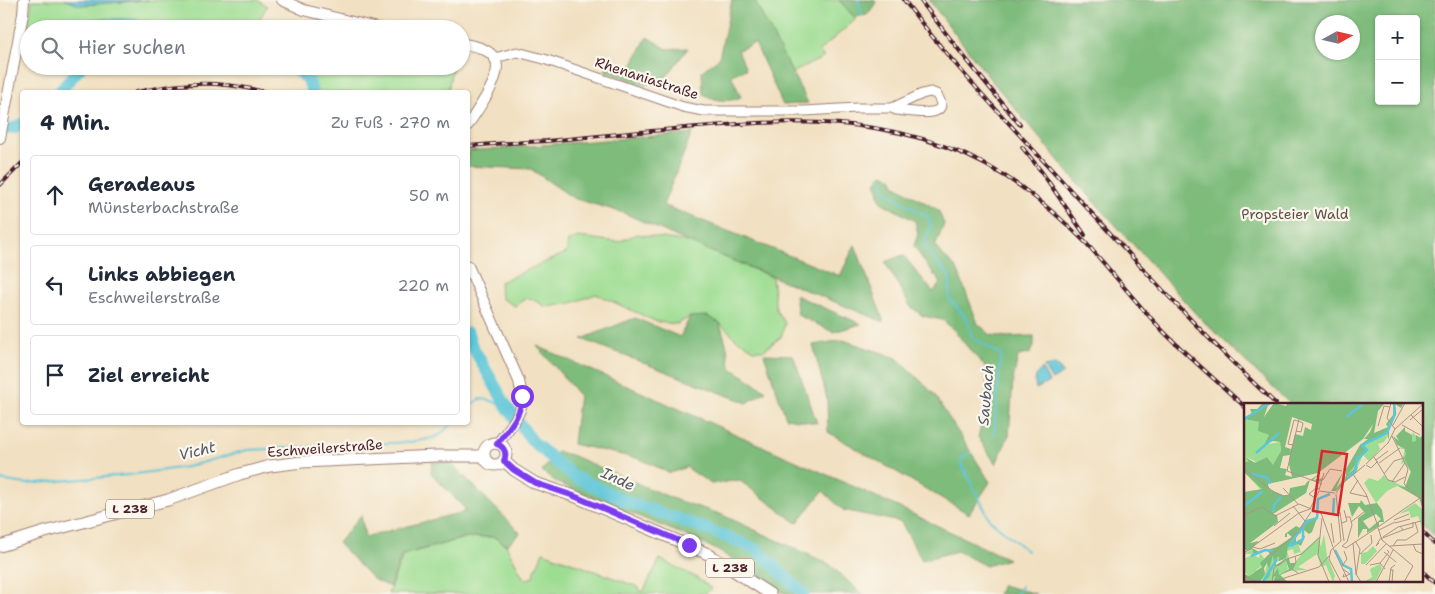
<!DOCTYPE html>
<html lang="de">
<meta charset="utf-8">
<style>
body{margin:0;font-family:"Shantell Sans",sans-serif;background:#f6f6f7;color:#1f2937}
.controls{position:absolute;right:15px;top:15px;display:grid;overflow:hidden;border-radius:5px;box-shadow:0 1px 4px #0004}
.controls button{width:45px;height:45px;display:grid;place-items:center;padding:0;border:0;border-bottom:1px solid #e0e1e3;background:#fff;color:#1f2937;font:25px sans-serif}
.compass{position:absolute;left:1315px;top:15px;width:45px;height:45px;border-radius:50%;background:#fff;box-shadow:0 1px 4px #0004;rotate:82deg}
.stop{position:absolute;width:15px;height:15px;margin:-11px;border:4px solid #7c3aed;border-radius:50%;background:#fff}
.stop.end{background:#7c3aed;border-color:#fff;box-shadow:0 1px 5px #0008}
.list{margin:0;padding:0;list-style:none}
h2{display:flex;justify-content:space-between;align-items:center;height:65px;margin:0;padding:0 20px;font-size:21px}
h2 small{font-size:16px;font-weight:400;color:#747a83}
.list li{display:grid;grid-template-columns:32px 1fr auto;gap:15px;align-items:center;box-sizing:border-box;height:80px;margin:0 10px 10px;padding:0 10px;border:1px solid #e0e1e3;border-radius:5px}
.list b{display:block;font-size:19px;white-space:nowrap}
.list p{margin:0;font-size:16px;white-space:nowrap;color:#747a83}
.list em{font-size:16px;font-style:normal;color:#747a83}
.icon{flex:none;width:28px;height:28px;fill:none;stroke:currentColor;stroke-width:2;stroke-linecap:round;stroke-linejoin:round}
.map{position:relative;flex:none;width:1435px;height:594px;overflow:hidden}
.search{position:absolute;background:#fff;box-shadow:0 1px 4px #0004;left:20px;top:20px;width:450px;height:55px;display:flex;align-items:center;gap:12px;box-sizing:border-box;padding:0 18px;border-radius:28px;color:#747a83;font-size:19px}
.panel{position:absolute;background:#fff;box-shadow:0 1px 4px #0004;left:20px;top:90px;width:450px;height:335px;border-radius:5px}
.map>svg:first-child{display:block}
.green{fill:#9ddd92;stroke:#747e5e}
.forest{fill:#7ebc7c;stroke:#646e54;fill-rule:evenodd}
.water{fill:#5dc6d8;stroke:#547282}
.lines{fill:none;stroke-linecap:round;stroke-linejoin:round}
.stream{stroke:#5dc6d8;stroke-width:2}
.river{stroke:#5dc6d8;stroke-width:12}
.tertiary-casing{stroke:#9e8076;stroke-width:11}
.secondary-casing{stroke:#9e8076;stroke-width:12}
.primary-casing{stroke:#9e8076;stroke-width:13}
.tertiary{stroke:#fff;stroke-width:9}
.secondary{stroke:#fff;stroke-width:10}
.primary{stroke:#fff;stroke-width:11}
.rail-casing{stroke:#4a1f2b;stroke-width:4}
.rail{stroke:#fbf7ec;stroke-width:2;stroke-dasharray:5.5;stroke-linecap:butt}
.route{stroke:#7c3aed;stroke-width:6}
.labels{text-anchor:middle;stroke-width:4.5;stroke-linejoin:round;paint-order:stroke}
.shield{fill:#fbf7ec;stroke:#7f6065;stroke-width:1}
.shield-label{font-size:12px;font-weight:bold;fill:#4a1f2b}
.street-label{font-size:14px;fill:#4a1f2b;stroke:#fbf7ec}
.park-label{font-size:14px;fill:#5f4e45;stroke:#fbf7ec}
.water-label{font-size:15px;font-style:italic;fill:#515968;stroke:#fbf7ec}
.inset-river{fill:none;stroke:#5dc6d8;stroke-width:2.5}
.inset-road{fill:none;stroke:#ae9385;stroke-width:1}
.view{fill:#d62828;fill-opacity:0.15;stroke:#d62828;stroke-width:2.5}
.inset-edge{fill:none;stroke:#4a1f2b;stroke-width:2.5}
</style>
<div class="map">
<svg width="1435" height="594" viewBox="0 0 1435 594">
<rect width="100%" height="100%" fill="#fbf7ec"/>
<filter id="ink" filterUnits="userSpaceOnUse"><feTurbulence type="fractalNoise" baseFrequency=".02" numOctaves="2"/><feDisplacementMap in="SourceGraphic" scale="10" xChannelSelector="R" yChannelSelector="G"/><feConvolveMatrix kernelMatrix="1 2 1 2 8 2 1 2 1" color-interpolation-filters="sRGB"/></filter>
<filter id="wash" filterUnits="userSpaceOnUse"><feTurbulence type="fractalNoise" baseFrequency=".0096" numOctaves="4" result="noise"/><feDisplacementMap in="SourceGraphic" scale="20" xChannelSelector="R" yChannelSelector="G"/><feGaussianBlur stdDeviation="1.12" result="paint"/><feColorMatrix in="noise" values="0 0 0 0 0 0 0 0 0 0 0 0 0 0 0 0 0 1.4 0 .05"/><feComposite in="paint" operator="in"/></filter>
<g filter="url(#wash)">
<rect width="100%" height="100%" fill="#f1e0c1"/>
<path class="green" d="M 32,0 L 65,0 L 80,5 L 149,0 L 258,0 L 267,6 L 256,26 L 264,29 L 154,29 L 151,22 L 58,26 L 53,29 L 29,29 L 29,53 L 24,52 Z
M 754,0 L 839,0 L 856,19 L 819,51 L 824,57 L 792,73 Z
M 297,66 L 454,66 L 451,74 L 448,92 L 315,92 C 313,78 309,73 297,66 Z
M 637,234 L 688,242 L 772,277 L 776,310 L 785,323 L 781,337 L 764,350 L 754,350 L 735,338 L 720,323 L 690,317 L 677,324 L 657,322 L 596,294 L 569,304 L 546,307 L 536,301 L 527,297 L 515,306 L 501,298 L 500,282 L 566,253 L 568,241 L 578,237 L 618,242 Z
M 468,537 L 494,537 L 506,545 L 524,579 L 532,578 L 543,552 L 638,587 L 641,591 L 643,592 L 660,559 L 695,577 L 711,588 L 706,594 L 388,594 L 403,555 Z"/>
<path class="forest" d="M 732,0 L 754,0 L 808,103 L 783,105 L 755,43 L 738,50 L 746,69 L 731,75 L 741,97 C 726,103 717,101 703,94 L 702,71 L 719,58 Z
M 839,0 L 874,0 L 876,3 L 867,15 L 854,17 Z
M 929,0 L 1435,0 L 1435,537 L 1421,524 L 1421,404 L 1290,404 L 1197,315 L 1074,179 L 987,75 ZM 1379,19 L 1416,19 L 1416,101 L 1379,101 ZM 1322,22 L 1352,22 L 1352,52 L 1322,52 Z
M 647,37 L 667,49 L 688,48 L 667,76 L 645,85 L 605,71 L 607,67 L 628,73 Z
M 692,133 L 663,205 L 840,276 L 855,245 L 884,322 L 688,242 L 624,213 L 573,198 L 531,169 L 468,166 L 468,151 Z
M 883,174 L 892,178 L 896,186 L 938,210 L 944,224 L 935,247 L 957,269 L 978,324 L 991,335 L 1007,337 L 1034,336 L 1034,346 L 1031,353 L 1018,356 L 1013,380 L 1009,435 L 996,464 L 978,437 L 986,409 L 987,369 L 964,343 L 956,332 L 943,320 L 923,316 L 910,306 L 885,262 L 903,255 L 933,292 L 941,283 L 928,267 L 914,246 L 918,234 L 915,221 L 881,202 L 876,182 Z
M 795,295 L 861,324 L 833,332 L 798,315 Z
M 707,316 L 720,323 L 727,347 L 730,367 L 766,391 L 747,403 L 582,339 L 635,318 L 680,337 L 690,317 Z
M 843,340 L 897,358 L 933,393 L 990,482 L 969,514 L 828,432 L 827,399 L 813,345 Z
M 537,346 L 868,493 L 1008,559 L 986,566 L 957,551 L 922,560 L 901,522 L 843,510 L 823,491 L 797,523 L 739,480 L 711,484 L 686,467 L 670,473 L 640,459 L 573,444 L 579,395 Z
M 764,354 L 793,355 L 817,423 L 786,418 Z
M 557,452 L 571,455 L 676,500 L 720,514 L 829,564 L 862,594 L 785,594 L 754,572 L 717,550 L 694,539 L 558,483 L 542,471 Z
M 432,462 L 450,462 L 520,533 L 507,545 L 494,537 L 467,537 L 402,555 L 390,587 L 373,579 L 338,543 L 361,515 L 365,537 L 467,511 L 431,473 Z
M 1002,585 L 1036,594 L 998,594 Z"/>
<path class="water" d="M 65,0 L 149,0 L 80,5 Z
M 133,19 L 151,22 L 154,29 L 53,29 C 77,16 107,19 133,19 Z
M 1055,365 L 1060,369 L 1063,373 L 1052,380 L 1044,367 Z
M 1042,369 L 1049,382 L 1036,389 C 1034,381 1035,374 1042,369 Z"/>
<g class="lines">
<path class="stream" d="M 858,0 L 862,15
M 879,176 L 884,182 L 886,192 L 929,218 L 931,228 L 925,238 L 927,251 L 948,275 L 950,283 L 949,298 L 967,319 L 972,337 L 1001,355 L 994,435
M 468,408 L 479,399 L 489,400 L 507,407
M 970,453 L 962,458 L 961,463 L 990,520 L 1027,551
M 0,480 L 26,484 L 128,475 L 187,467 L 247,450 L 412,442 C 434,438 437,440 453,422
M 1017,594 L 1021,586"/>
<path class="river" d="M 290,66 L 308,79 L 312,92
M 59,92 L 82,66
M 0,129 L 15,128 L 22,124
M 468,333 L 471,344 L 507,407 L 533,442 L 573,476 L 628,502 L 704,528 L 756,549 L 804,594"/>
</g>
</g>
<g filter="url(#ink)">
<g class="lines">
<defs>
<path id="tertiary" d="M 495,58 L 517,52 L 544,59 L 683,107 L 704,111 L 805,111 L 857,108 L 892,108 L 922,94 L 930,92 L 936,94 C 956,121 908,111 896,110 L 892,108"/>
<path id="secondary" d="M 282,0 L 304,10 L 381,29
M 461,43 C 473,46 485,47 493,56 C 508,71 476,111 468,125
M 0,138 L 23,14 L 24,0
M 468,266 L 519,381 C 520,387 522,394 522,401 C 521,416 506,432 497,444"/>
<path id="primary" d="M484 454a11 11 0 1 1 22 0a11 11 0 1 1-22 0Z
M 504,461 L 514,470 L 535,483 L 574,496 L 708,554 L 770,594
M 0,546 L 45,532 L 168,500 L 240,474 L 270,466 L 302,462 L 436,456 L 484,456"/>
</defs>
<use href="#tertiary" class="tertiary-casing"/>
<use href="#secondary" class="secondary-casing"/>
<use href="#primary" class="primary-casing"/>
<use href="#tertiary" class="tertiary"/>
<use href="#secondary" class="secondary"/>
<use href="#primary" class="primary"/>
<defs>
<path id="rail" d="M 904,0 C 952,65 1009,123 1064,183 C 1133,258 1201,334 1276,404
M 920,0 L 962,54 L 1020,125
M 136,92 C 165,86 197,81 226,85 C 239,86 252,89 265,92
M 468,146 C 494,144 521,142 547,141 C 578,138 609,135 640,132 C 778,120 910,103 1028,192 C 1048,207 1067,224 1085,242 C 1111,270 1134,301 1161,329 C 1187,356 1217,381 1245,407
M 1022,147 L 1041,171 L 1085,235
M 0,185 L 22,163
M 1421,531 L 1435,544
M 1421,570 L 1435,583"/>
</defs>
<use href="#rail" class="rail-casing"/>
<use href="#rail" class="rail"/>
</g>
</g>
<g class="lines" filter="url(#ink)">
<path class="route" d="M 522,396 C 522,415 508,429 497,444 C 505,447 507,454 504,461 L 514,470 L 535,483 L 574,496 L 689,545"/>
</g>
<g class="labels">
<g class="shield">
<rect x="106" y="499.5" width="48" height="19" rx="4"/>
<rect x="706" y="558.5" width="48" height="19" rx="4"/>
</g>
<g class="shield-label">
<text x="130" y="513">L 238</text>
<text x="730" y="572">L 238</text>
</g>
<g class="street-label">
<text transform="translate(647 78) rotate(18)" y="5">Rhenaniastraße</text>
<text transform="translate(325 448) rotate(-4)" y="5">Eschweilerstraße</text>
</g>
<g class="park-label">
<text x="1295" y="219">Propsteier Wald</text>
</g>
<g class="water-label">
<text transform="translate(986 395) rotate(-85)" y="5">Saubach</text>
<text transform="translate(197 451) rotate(-14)" y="5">Vicht</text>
<text transform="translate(618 479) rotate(25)" y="5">Inde</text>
</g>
</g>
<g transform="translate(1244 403)">
<rect width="179" height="179" fill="#f1e0c1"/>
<path d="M 0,16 L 15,19 L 15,28 L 25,32 L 24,41 L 36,39 L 37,49 L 29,63 L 23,54 L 10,61 L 23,70 L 23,85 L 4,101 L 16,86 L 0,69 L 0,54 L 10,60 L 11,58 L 0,53 ZM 169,29 L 173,34 L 179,33 L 167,88 L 153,83 L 143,88 L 132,100 L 120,80 L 125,75 L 134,78 L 140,72 L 143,76 L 161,84 L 167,68 L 160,60 L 157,61 L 161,46 L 157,46 L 152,35 L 155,39 L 166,38 ZM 142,32 L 144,33 L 140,39 L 134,41 L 136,46 L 131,52 L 125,58 L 119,52 L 112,68 L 104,71 L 112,57 L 123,47 L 119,42 ZM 171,100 L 179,107 L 179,127 L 174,113 L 167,115 L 165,108 L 155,111 ZM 80,131 L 83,153 L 91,173 L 89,179 L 82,162 L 77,164 L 73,151 L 54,164 L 63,167 L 44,168 L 57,152 L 56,149 L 50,151 L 49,146 L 43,148 L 45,155 L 31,159 L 30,156 L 29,163 L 35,163 L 42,158 L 44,166 L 31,177 L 21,179 L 17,175 L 19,172 L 15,177 L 15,171 L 10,169 L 5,173 L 0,169 L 0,156 L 9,151 L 0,151 L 8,146 L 10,152 L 15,155 L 16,150 L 20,155 L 18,163 L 12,167 L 21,171 L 23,160 L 25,162 L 29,154 L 33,156 L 31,151 L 34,152 L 38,146 L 54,140 L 57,150 L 75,134 L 77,144 ZM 129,143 L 133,148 L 121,161 L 117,161 L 117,150 L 123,149 ZM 136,161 L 138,165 L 132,177 L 120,179 L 128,174 L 126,166 Z" fill="#9ddd92"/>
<path d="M 19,0 L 24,2 L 20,14 L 30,0 L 42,3 L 44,0 L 141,0 L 134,8 L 130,30 L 144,24 L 142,21 L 149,12 L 150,0 L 160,0 L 157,5 L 151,1 L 152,11 L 145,21 L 145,37 L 143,30 L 119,42 L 123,47 L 104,71 L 114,64 L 113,67 L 92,88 L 87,88 L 99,69 L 92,86 L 102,73 L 102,66 L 116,42 L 124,36 L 120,36 L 126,29 L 129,21 L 119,36 L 74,70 L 24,81 L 25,86 L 41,93 L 45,92 L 46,85 L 61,82 L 63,79 L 75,71 L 69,77 L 79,75 L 78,79 L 66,77 L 62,90 L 29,111 L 33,112 L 34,119 L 6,140 L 15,138 L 8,145 L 15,149 L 33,144 L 48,134 L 43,130 L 43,134 L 41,134 L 41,131 L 45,128 L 52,123 L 56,125 L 62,117 L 71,116 L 75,110 L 68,129 L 65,131 L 60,127 L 58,130 L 57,126 L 57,130 L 55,131 L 56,125 L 52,131 L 52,139 L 58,136 L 58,132 L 61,133 L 57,143 L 54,141 L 44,143 L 42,155 L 35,158 L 35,153 L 31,157 L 32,162 L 45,155 L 46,160 L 52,160 L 48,167 L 36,172 L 44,179 L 29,179 L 32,173 L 28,174 L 34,165 L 35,172 L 45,166 L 42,158 L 35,163 L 28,163 L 25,174 L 20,178 L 25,166 L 30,161 L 29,153 L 25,166 L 23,160 L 20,165 L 21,171 L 16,179 L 0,179 L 0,171 L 5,173 L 18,164 L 16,160 L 26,150 L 22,147 L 10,152 L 8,146 L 0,150 L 3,147 L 0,147 L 0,89 L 18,86 L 0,69 L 0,60 L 5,58 L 0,53 L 11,60 L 23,54 L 29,62 L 37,48 L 36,39 L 29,38 L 20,42 L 25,32 L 14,28 L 15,19 L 0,16 L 8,11 L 6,6 L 13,6 ZM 48,14 L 68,21 L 67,27 L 61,24 L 59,33 L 51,31 L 46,51 L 47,46 L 41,44 ZM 46,52 L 45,61 L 48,74 L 41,72 L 43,66 L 36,65 L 39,53 ZM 161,24 L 161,28 L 168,32 L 168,39 L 172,38 L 172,32 L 176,35 L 179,33 L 179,107 L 175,95 L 154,83 L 161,84 L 167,69 L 160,55 L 162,51 L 160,45 L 153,42 L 149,33 L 155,38 L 152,33 ZM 117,97 L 121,102 L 133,100 L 138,107 L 140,119 L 135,119 L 135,123 L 123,130 L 123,126 L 119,126 L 114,135 L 114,115 L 121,110 L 115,103 L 108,114 L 104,100 L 116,100 ZM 132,111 L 137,116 L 125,126 L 119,118 Z" fill="#7ebc7c" fill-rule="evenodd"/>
<path class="inset-river" d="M 102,14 L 118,2M 0,16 L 26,0M 12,50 L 35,30M 7,71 L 22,74 L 27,80M 103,75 L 111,69 L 113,56 L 123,47 L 118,42 L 143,30 L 151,11 L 150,0M 0,103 L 19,88M 29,109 L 30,102 L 37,94M 89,112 L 90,95M 47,143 L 59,136 L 59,126M 44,144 L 63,118 L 73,115 L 74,96 L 86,91M 91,147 L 99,162 L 107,166 L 108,179M 7,153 L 21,147 L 29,148M 19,179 L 33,156"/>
<path class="inset-road" d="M 147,0 L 143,15 L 151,26M 167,12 L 179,24M 55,16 L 43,68 L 78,81M 166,17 L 179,6M 149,22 L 161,0M 158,22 L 176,32M 134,23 L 140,3 L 146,4M 52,28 L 57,29 L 59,20 L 54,18M 148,33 L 164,66 L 160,81 L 175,95M 49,42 L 44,41 L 50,17 L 54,18M 130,54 L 144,77 L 151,79 L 161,74M 132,57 L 144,48M 135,60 L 156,45M 122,61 L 144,40 L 151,26 L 179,1M 122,62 L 127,65 L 134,58M 0,66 L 30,89 L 39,93 L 45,92M 109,71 L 122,91 L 134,123M 140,71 L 150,58 L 160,55M 79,77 L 86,66 L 98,68M 114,77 L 106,90 L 124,94M 148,79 L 161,60M 39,85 L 54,101M 75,87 L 80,70M 92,90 L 100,79 L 121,62M 92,91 L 97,138 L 87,147 L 85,156 L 97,179M 71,95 L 65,91 L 72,85 L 75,86M 49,103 L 61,118M 66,106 L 75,88 L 91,90M 96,109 L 100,138M 0,112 L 18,104 L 31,113 L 55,101 L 77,110 L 89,144M 78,115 L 74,152 L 85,179M 150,117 L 165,111M 107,119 L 120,109M 87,120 L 90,140M 98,120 L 103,118 L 100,107M 151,120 L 166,116M 30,123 L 46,110M 134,124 L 179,93M 134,125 L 138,137 L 169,163M 135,127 L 151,119M 159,127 L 169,124 L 169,119M 139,134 L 154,124 L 177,118M 162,137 L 174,129 L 171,119M 111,138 L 116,146 L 112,172M 109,140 L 112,171 L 117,179M 135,140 L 132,143 L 136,136 L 159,127 L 156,123M 169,141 L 172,148 L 179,151M 98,143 L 102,145 L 134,124M 98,143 L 103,139 L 108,122 L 106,114 L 102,114M 146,143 L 179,141M 149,143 L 153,137 L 162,137M 9,144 L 16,146 L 31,140M 89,145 L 105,179M 25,149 L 28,151 L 53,130 L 67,109M 140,149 L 152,159M 0,150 L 55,110 L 66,106M 116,151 L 128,140 L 127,132M 51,153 L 52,159 L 48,166 L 54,170M 136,160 L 145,149 L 143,147M 122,162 L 142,141M 126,162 L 136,160 L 141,166M 98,163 L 103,156 L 100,148M 99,166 L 106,171 L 99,174 L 100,171M 146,167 L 149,167 L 148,179M 0,173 L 14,179M 28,179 L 30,165 L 40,157 L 58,151 L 76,134M 28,179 L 75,164 L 85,153M 132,179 L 149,147M 145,179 L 147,165 L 151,162M 160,179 L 169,163"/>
<path class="view" d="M 78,48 L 103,51 L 94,112 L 69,108 Z"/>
<rect width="179" height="179" class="inset-edge"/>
</g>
</svg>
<div class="controls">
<button>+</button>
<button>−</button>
</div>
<svg class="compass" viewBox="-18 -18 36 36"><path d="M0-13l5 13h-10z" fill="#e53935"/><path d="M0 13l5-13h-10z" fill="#747a83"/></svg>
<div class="stop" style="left:522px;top:396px"></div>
<div class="stop end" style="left:689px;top:545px"></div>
<div class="search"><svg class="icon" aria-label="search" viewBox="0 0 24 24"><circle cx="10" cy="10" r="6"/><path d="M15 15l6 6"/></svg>Hier suchen</div>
<section class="panel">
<h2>4 Min.<small>Zu Fuß · 270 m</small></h2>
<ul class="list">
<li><svg class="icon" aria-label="ahead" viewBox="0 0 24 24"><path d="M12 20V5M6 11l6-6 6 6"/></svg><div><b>Geradeaus</b><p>Münsterbachstraße</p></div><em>50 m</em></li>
<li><svg class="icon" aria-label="left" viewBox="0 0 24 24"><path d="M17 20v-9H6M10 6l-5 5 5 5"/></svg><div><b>Links abbiegen</b><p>Eschweilerstraße</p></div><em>220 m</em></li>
<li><svg class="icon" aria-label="arrive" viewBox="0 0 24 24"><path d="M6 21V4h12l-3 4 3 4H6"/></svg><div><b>Ziel erreicht</b></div></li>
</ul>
</section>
</div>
